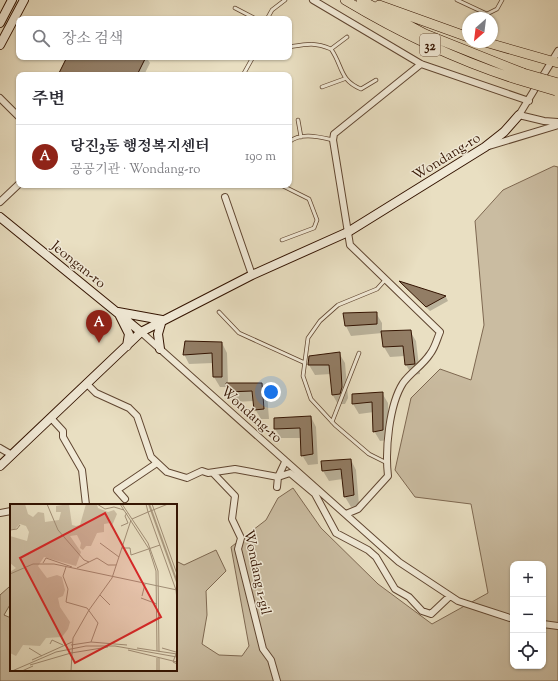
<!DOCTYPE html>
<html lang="ko">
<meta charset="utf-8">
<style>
body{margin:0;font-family:"Sorts Mill Goudy","Noto Serif KR",serif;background:#f7f7f7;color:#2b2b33}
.controls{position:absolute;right:12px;bottom:12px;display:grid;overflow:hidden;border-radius:8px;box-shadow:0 1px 3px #0004}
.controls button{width:36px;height:36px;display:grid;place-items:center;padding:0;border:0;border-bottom:1px solid #e1e1e2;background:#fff;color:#2b2b33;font:20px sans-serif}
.compass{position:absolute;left:462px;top:12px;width:36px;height:36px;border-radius:50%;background:#fff;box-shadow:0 1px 3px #0004;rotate:208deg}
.you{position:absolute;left:271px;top:392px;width:14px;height:14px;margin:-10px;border:3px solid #fff;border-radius:50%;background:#1a73e8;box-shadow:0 0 0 6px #1a73e833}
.badge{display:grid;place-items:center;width:26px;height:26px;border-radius:50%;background:#8f2418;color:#fff;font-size:13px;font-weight:700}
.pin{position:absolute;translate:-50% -33px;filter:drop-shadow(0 1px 2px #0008)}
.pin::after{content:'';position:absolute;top:21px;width:14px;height:12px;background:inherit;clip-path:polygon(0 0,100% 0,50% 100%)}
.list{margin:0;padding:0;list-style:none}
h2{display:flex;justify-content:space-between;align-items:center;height:52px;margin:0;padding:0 16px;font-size:17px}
h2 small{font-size:13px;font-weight:400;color:#7c7c81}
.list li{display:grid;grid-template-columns:26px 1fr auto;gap:12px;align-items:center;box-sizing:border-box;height:64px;padding:0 16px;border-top:1px solid #e1e1e2}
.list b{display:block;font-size:15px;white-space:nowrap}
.list p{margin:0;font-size:13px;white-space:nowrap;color:#7c7c81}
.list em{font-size:13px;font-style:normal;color:#7c7c81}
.icon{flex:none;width:22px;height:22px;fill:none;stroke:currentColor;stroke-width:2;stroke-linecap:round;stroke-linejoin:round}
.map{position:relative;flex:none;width:558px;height:681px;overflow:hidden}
.search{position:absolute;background:#fff;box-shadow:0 1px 3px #0004;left:16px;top:16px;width:276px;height:44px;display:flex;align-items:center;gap:10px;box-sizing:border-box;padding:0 14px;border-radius:8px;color:#7c7c81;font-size:15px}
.panel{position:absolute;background:#fff;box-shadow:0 1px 3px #0004;left:16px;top:72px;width:276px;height:116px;border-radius:8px}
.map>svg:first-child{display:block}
.green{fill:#cabca1;stroke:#7e6851;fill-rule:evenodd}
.shadow{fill:#0003}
.building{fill:#927d65;stroke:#331301}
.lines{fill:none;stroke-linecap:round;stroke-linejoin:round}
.lane-casing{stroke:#604631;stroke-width:4.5}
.street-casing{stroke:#604631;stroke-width:8}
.secondary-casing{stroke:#331301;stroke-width:10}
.primary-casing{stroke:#331301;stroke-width:10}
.lane{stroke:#f1ead7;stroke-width:3}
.street{stroke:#f1ead7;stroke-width:6}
.secondary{stroke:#f1ead7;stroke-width:8}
.primary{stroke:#e9dfc2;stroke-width:9}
.primary-bridge-casing{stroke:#331301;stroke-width:10;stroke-linecap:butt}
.primary-bridge{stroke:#e9dfc2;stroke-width:9}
.labels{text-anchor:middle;stroke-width:3;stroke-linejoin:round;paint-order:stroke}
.shield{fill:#f1ead7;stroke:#6c5441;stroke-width:1}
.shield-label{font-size:13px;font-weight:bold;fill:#331301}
.street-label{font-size:14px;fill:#331301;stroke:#f1ead7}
.inset-river{fill:none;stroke:#ab9a80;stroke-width:2}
.inset-road{fill:none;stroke:#a08d75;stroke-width:1}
.view{fill:#d62828;fill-opacity:0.15;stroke:#d62828;stroke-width:2}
.inset-edge{fill:none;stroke:#331301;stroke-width:2}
</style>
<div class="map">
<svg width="558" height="681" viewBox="0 0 558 681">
<rect width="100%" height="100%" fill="#e9dfc2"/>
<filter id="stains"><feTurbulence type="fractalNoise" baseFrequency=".005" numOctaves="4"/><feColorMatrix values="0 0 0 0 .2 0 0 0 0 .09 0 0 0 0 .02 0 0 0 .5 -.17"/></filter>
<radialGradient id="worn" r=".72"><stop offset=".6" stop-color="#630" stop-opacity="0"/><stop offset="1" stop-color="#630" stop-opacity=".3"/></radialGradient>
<path class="green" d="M 554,166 L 558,167 L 558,681 L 0,681 L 0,595 L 9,587 L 11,588 L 11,603 L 4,615 L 11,618 L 11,670 L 176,670 L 176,561 L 184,565 L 216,550 L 226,571 L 206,591 L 207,615 L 202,644 L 219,655 L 242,656 L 249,646 L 231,547 L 266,520 L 278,498 L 293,488 L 321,528 L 378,584 L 432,624 L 488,593 L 471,504 L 415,497 L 395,470 L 411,398 L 440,369 L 471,380 L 484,325 L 475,221 L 503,190 ZM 513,564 L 543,564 L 543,666 L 513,666 Z"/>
<path class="shadow" d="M 68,57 L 146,57 L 150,63 L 144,75 L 59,75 Z
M 401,283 L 446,297 L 448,301 L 430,311 Z
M 376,313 L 382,323 L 382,332 L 410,331 L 416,341 L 420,374 L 412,375 L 406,365 L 405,356 L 390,357 L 384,347 L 382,333 L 351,336 L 346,326 Z
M 222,343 L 227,353 L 228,384 L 261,384 L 267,393 L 269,419 L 261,419 L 255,409 L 254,401 L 234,402 L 228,392 L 228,387 L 220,387 L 214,377 L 213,363 L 189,364 L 184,354 Z
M 339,353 L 345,363 L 348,398 L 345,404 L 338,404 L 332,394 L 331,374 L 315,375 L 309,365 L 310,357 Z
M 382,393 L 388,403 L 389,440 L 380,441 L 374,431 L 374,412 L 359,414 L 353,404 L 353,395 Z
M 311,417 L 316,427 L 318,464 L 308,465 L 302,455 L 301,438 L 281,438 L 275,429 Z
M 351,460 L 356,470 L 359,505 L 351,507 L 345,497 L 343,479 L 329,481 L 323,471 Z"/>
<path class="building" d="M 67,57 L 146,57 L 137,75 L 58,75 Z
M 399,281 L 446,296 L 426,307 Z
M 377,312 L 377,324 L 345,326 L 343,313 Z
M 411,330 L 415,364 L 405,365 L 403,346 L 383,347 L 381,331 Z
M 185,341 L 222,342 L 222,377 L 213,377 L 212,353 L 183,355 Z
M 340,352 L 342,387 L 340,394 L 332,395 L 329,365 L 308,365 L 309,356 Z
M 226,383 L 262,383 L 264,409 L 254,410 L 252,391 L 227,392 Z
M 383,392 L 383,430 L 373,432 L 372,402 L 352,404 L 352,394 Z
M 311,416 L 313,454 L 301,456 L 300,428 L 274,429 L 274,418 Z
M 351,459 L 354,495 L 344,497 L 341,469 L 322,471 L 321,461 Z"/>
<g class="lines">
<defs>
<path id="lane" d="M 457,0 L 487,14 L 497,9 L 502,0
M 235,8 L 256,19
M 267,19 L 272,10 L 285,0
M 289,47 C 307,44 314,42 331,49 C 343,66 339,80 361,89 L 376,80
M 331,49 L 347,37
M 243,75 L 253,57
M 322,87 L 344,79
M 298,120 L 301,137
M 289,142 C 301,132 319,137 333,140
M 281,185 L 309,199 L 317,220 L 314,228 L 282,240
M 386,279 L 377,289 L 338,305 L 320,321 L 308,338 L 303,376 L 311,399 L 335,425 L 369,454 L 387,463
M 219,312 L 239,333 L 305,363
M 332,422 L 359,353"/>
<path id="street" d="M 313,0 L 421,64 L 529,101
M 558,51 L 519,115 L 544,121 L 558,122
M 0,98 L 19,117
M 489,146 L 558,125
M 225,197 L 252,275
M 0,202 L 19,184
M 141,332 L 399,562 L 458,601 L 513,619
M 87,384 L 96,393 L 129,408 L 137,416 L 151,457 L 167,472 L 187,478 L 202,471 L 208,473 L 235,469 L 278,477 L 290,473 L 315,494 L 336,533 L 368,550 L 376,557 L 395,589 L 409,597 L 422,611 L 431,614 L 450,596
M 51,418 L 63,431 L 63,437 L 82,470 L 86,505
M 0,448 L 12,455
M 213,473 L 235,496 L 232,519 L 241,538 L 238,549 L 263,649 L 271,660 L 277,681
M 277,487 L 278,477 L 285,462
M 125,499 L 117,490 L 157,463
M 0,513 L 11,511
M 346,514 L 358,509 L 388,476 C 385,450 389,405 403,383 C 411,372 423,365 430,354 C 435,348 437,339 440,332 L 350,245 L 333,140 L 334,134 L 421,64
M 543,624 L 558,626"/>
<path id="secondary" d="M 0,23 L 12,0
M 0,45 L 24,0
M 0,217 L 141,332
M 127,346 L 129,334 L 118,312 L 162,320 L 158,334 L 160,349
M 0,466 L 141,332 L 252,275 L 348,232 L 485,147 L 504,132 L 519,115"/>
<path id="primary" d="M 345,0 C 400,33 458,61 519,80
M 361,0 L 425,34 L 523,73
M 379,5 L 468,37
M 485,42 L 558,63"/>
</defs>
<use href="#lane" class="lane-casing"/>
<use href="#street" class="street-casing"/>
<use href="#secondary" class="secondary-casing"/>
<use href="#primary" class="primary-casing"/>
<use href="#lane" class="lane"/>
<use href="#street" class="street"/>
<use href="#secondary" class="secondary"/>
<use href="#primary" class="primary"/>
<defs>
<path id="primary-bridge" d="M 523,73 L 558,83
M 519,80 L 556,91"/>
</defs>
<use href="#primary-bridge" class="primary-bridge-casing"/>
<use href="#primary-bridge" class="primary-bridge"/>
</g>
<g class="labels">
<rect class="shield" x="420" y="34" width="20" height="22" rx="3"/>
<g class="shield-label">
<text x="430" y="50">32</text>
</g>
<g class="street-label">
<text transform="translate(446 156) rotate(-32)" y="5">Wondang-ro</text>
<text transform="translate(79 264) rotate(39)" y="5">Jeongan-ro</text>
<text transform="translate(252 414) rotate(42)" y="5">Wondang-ro</text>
<text transform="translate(258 572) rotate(78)" y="5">Wondang 1-gil</text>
</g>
</g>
<g transform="translate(10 504)">
<rect width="167" height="167" fill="#e9dfc2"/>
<path d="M 0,0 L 15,0 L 18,10 L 23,13 L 28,8 L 34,9 L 35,18 L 49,16 L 51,8 L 46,8 L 46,2 L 59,0 L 62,21 L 66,22 L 70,21 L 76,0 L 87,0 L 88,4 L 98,8 L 104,6 L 107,10 L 101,24 L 100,19 L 94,20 L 94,28 L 87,29 L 81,42 L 76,42 L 73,46 L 70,44 L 71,39 L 67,31 L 60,32 L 71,48 L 66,62 L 34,53 L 28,62 L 37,74 L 47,71 L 52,73 L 55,86 L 53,92 L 48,94 L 50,103 L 60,118 L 58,125 L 52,133 L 36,134 L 30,142 L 13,141 L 6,152 L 0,149 L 0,68 L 6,64 L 0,59 L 0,32 L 17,37 L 19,28 L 16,22 L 10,20 L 5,25 L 0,25 Z" fill="#cabca1"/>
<path class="inset-river" d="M 139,0 L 167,78"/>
<path class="inset-road" d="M 37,0 L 48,26 L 74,56 L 79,58M 87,0 L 95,5 L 104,3 L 114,6M 110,0 L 139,45 L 146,67 L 147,147M 112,0 L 138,39 L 148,67 L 149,148M 136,0 L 138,8 L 158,0M 142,0 L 167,70M 122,15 L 138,8 L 166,86 L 167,96M 111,22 L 118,19 L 115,12 L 117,9M 0,26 L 7,25 L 10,21M 90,39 L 109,53M 112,44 L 120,44 L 121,51 L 150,41M 33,59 L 36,54 L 62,63M 56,63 L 53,72 L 58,85 L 56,98 L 77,104 L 88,119 L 81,138M 67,64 L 87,54 L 98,61 L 106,61M 0,70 L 23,60 L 44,60 L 167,86M 90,91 L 100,101M 132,92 L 135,80M 131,94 L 147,100M 40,140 L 42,136 L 53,141M 61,141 L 81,138 L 117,141M 19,144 L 32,152M 127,144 L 167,150M 152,144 L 166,148M 118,146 L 167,158M 167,147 L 163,158 L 167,160M 147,154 L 147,167M 149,154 L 149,167M 22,156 L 62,138M 20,161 L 61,149 L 98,143M 2,167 L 46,148 L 76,142 L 105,142 L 167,153M 12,167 L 23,162M 61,167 L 63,134 L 79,106 L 102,74 L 121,16"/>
<path class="view" d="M 95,9 L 151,113 L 65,159 L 10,54 Z"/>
<rect width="167" height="167" class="inset-edge"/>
</g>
<rect width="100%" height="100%" filter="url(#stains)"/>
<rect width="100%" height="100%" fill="url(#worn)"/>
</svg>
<div class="controls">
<button>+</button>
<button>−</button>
<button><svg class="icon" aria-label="locate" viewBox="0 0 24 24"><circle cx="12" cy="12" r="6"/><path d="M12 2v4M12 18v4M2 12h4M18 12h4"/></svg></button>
</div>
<svg class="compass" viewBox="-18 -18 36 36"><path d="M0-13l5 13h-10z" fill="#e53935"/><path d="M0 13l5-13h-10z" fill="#7c7c81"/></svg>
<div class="you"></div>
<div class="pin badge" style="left:99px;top:343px">A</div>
<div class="search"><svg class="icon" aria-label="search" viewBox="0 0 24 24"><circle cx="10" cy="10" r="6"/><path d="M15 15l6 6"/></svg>장소 검색</div>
<section class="panel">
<h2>주변<small></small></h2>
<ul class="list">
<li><span class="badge">A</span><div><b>당진3동 행정복지센터</b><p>공공기관 · Wondang-ro</p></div><em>190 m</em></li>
</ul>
</section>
</div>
